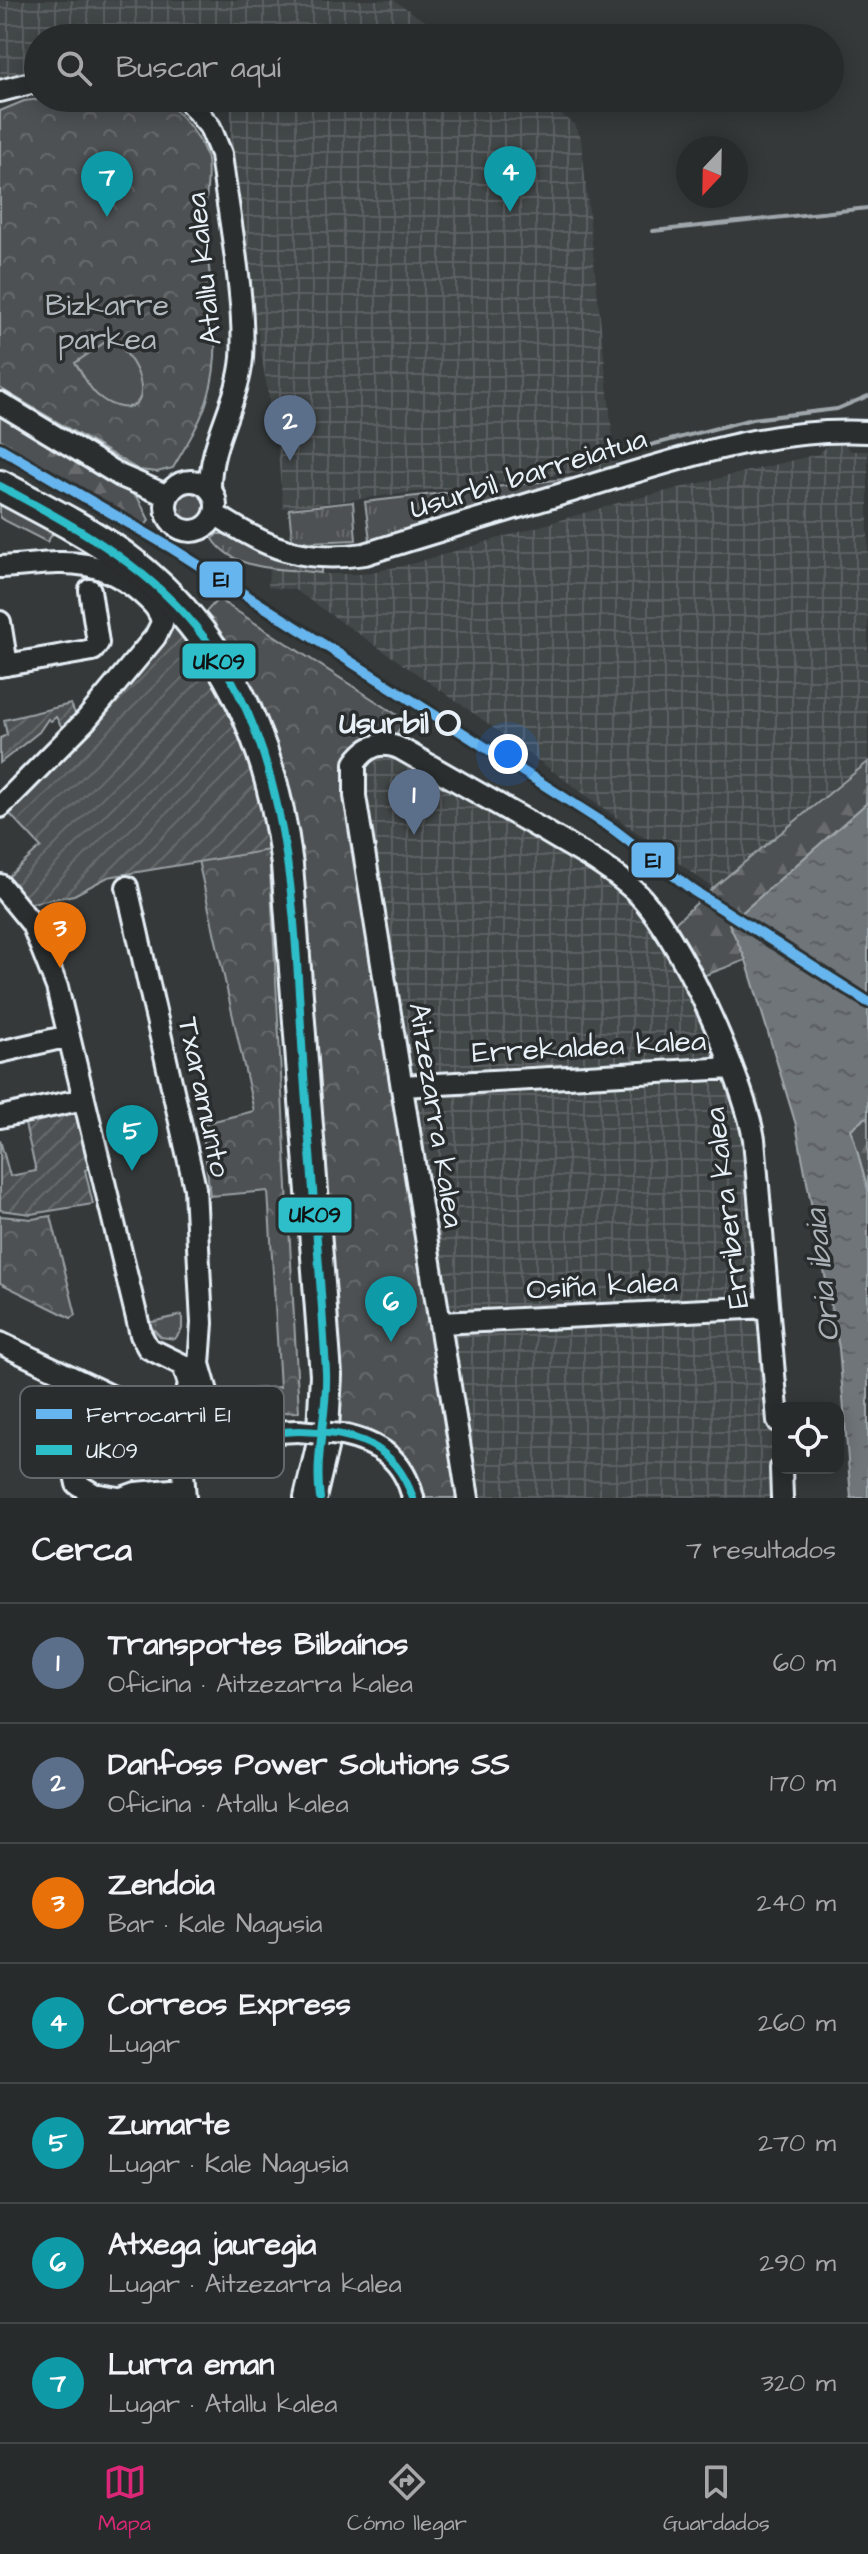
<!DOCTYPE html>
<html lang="es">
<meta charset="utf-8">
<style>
body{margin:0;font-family:"Architects Daughter",sans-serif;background:#303334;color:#f1f3f6}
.controls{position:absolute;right:24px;bottom:24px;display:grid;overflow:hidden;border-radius:16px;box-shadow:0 4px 20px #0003}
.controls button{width:72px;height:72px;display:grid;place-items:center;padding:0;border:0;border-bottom:2px solid #444748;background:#282b2c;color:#f1f3f6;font:40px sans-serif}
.compass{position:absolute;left:676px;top:136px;width:72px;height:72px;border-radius:50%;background:#282b2c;box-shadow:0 4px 20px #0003;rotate:202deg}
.you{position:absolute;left:508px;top:754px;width:28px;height:28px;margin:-20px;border:6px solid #fff;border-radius:50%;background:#1a73e8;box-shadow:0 0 0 12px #1a73e833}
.badge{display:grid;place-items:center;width:52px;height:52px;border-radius:50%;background:#db2777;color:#fff;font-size:26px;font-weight:700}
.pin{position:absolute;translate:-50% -66px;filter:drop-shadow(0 2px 4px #0008)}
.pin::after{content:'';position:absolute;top:42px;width:28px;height:24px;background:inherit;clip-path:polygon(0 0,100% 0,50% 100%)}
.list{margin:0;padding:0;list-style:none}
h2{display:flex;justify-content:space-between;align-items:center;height:104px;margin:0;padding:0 32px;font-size:34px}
h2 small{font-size:26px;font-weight:400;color:#a5a7a9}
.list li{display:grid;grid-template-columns:52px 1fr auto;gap:24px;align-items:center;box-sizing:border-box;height:120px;padding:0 32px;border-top:2px solid #444748}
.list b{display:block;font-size:30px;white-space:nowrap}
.list p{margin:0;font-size:26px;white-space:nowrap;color:#a5a7a9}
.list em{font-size:26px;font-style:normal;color:#a5a7a9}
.icon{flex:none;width:44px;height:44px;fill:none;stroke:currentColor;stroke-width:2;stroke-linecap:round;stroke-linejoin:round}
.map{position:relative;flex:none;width:868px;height:1498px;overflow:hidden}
.search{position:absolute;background:#282b2c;box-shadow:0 4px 20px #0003;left:24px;right:24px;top:24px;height:88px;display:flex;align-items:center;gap:20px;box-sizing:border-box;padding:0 28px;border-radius:44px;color:#a5a7a9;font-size:30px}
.sheet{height:944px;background:#282b2c}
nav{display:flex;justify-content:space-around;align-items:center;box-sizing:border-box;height:112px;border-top:2px solid #444748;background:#282b2c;font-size:22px;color:#a5a7a9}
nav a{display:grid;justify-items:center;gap:4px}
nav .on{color:#db2777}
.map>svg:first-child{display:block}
.industrial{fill:url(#industrial-grid)}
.grass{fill:url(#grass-tufts);stroke:#9aa1a5;stroke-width:2}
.forest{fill:url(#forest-firs);stroke:#9aa1a5;stroke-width:2}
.park{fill:url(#park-crowns);stroke:#9aa1a5;stroke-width:2}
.garden{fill:url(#garden-furrows);stroke:#9aa1a5;stroke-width:2}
.pitch{fill:#4d5152;stroke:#9aa1a5;stroke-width:2}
.water{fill:url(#water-ripples);stroke:#a0a7ac;stroke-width:2}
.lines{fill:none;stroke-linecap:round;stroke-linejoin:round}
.stream{stroke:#a0a7ac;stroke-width:4}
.minor-casing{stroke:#e8f1f8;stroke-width:26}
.highway-casing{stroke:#e8f1f8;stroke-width:36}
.minor{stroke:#2a2d2e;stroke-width:20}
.highway{stroke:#2a2d2e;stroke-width:30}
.minor-bridge-casing{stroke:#e8f1f8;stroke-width:26;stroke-linecap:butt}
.minor-bridge{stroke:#2a2d2e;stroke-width:20}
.bus-1-casing{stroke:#2a2d2e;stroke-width:14}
.bus-1{stroke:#2dbeca;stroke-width:8}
.rail-1-casing{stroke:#2a2d2e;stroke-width:16}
.rail-1{stroke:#66b5ee;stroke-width:10}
.stop-dot{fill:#2a2d2e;stroke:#e8f1f8;stroke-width:4}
.labels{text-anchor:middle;stroke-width:7;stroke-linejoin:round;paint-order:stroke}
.street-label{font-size:30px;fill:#e8f1f8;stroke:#2a2d2e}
.park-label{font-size:30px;fill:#b2b9be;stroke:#2a2d2e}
.stop-label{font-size:30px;font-weight:bold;fill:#e8f1f8;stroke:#2a2d2e;text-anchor:end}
.water-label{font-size:32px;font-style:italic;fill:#acb3b8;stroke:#2a2d2e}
.key{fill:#2a2d2e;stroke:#63686b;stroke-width:2}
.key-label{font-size:22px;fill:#e8f1f8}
.line-badge{stroke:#2a2d2e;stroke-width:3}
.pale-badge-label{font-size:22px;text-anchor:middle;font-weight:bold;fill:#111}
</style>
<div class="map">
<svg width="868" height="1498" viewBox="0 0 868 1498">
<defs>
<pattern id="industrial-grid" width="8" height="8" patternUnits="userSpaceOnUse" patternTransform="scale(2)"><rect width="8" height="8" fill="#424647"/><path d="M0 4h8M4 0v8" fill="none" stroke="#5d6162"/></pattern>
<pattern id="grass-tufts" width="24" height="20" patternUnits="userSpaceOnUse" patternTransform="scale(2)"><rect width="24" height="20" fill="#4d5152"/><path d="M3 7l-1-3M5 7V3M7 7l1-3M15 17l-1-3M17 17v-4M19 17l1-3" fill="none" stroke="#676a6c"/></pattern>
<pattern id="forest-firs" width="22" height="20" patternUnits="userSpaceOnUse" patternTransform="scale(2)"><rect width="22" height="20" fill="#4d5152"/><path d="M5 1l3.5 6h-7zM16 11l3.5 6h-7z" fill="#676a6c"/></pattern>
<pattern id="park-crowns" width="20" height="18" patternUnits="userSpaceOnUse" patternTransform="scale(2)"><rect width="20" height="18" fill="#4d5152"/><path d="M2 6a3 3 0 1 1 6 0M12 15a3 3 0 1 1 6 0" fill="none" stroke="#676a6c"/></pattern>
<pattern id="garden-furrows" width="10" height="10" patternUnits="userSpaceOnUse" patternTransform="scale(2)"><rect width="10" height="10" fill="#4d5152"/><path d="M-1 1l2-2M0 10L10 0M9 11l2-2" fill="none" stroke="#676a6c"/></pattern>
<pattern id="water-ripples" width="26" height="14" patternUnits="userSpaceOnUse" patternTransform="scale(2)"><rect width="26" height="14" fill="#707579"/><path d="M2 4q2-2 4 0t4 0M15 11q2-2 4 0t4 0" fill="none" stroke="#5b5e62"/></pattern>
</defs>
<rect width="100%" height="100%" fill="#35393a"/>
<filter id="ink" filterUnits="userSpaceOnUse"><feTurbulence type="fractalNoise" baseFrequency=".0125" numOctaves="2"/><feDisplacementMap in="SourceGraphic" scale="16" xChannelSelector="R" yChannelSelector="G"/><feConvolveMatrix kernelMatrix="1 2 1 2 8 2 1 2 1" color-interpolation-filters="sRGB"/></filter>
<g filter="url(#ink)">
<path class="industrial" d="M 0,0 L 394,0 L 449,38 L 38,38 L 38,74 L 0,83 Z
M 231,98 L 537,98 L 575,124 L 581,138 L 616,468 L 283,508 L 278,454 L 231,174 Z
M 828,444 L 845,444 L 851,451 L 868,451 L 868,762 L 713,888 L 462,705 L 295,590 L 268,587 L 269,566 L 329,574 L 361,574 L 411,564 L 618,503 L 818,454 Z
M 397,733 L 613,859 L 649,886 L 674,924 L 759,1098 L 782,1408 L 778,1408 L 778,1468 L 788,1498 L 457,1498 L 343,763 L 363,739 Z"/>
<path class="grass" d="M 608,474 L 370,540 L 365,502 Z
M174 506a16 16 0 1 1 32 0a16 16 0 1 1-32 0Z
M 353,502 L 356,540 L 309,542 L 292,539 L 289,509 Z
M 217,534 L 224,534 L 273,557 L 321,565 L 321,573 C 286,568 235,573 213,539 Z"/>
<path class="forest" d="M 0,414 L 118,482 L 139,500 L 149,520 L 143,530 L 0,439 Z
M 0,500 L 56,529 L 47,542 L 0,518 Z
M 868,762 L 866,804 L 730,923 L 746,960 L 700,977 L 674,924 L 713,888 Z
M 868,1116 L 868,1190 L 851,1129 Z"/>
<path class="park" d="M 49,98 L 159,98 C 178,109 203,138 207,160 C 210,181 204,205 205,227 C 208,283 225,342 208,397 C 201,423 186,445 173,468 L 157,472 L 139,470 L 0,388 L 0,111 L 24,101 Z
M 218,599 L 405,720 L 397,733 L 363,739 L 343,763 L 457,1498 L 426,1498 C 409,1443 391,1436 337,1423 L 294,827 L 282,767 L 261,701 L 204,614 Z
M 269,850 L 299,1412 L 253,1413 L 234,1404 L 231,1390 L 280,1387 L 268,1191 L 210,1196 L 202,1124 L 254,1111 L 198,860 Z
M 0,1216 L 32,1219 L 51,1216 L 76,1315 L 71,1318 L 0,1283 Z
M 182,1315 L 182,1329 L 175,1339 L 161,1337 L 147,1323 Z"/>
<path class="garden" d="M 175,624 C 212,667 237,723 255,777 C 263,799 265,826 269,850 L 108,877 L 74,895 L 26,904 L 7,878 L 41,847 L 5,809 Z
M 71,704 L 79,723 L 66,735 L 56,717 L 51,721 L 48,719 L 39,732 L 0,763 L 0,738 L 7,735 L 4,720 Z
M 76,1109 L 90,1168 L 85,1170 L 93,1204 L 31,1214 L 0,1210 L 0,1140 L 10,1176 L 36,1171 L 24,1120 Z"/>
<path class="pitch" d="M 114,336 C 122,348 133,360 138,374 C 151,411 121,416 97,395 C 88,387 82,372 75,363 Z"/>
<path class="water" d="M 868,802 L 868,1116 L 851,1129 L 868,1190 L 868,1498 L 851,1498 L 839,1348 L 796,1125 L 746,960 L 729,924 Z"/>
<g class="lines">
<path class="stream" d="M 653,231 L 868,208
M 635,449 L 752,419 L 837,409 L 868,396"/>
<defs>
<path id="minor" d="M 0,91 L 38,81
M 186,98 L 210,127 L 221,154 C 228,214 246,299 242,358 C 238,404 209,442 210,489
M 0,403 L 121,476 L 168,496
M166 506a25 25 0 1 1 50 0a25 25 0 1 1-50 0Z
M 215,514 C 266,548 302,563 365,554 C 437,531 509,510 582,488 C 675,460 769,427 868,432
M 0,567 C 58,564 94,552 141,593 C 151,602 160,609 162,623 L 155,637 L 86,720 L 0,807
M 0,622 L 7,665
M 0,666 L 93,650 L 98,643 L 90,590
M 0,885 L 32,924 L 57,987 L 141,1335 L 148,1348 L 183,1365 L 189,1384 L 186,1397
M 127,887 L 195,1188 L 202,1323 L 199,1364 L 208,1395
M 0,1052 L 69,1036
M 402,1086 L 732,1068
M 0,1117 L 84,1099
M 440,1323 L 768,1307
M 0,1343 L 176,1427
M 66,1376 L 77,1437 L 73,1465 L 77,1484 L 94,1494 L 119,1498
M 180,1432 L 185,1498
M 260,1432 C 250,1428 239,1423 230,1416 C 214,1404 210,1387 186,1397 C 169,1411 173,1441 199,1442 C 207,1442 215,1437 223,1436 C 248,1433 272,1432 298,1431
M 342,1435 C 379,1443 404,1459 413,1498
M 781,1468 L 782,1498
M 122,1498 L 136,1493 L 183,1489
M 468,1498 L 355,796 L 355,763 C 367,746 381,740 401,749 C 448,776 496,803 543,830 C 574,849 607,865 634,890 C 679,932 743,1078 754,1139 L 778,1421"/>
<path id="highway" d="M 0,486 C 41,508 84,529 122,556 C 224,631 272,742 287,865 L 326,1375 L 322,1447 L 310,1498"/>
</defs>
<use href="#minor" class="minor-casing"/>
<use href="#highway" class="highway-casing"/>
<use href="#minor" class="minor"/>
<use href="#highway" class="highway"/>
<defs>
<path id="minor-bridge" d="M 298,1431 L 342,1435"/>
</defs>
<use href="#minor-bridge" class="minor-bridge-casing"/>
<use href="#minor-bridge" class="minor-bridge"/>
<defs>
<path id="bus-1" d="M 0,486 C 72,524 142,562 195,626 C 300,752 293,934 305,1088 C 312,1183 321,1277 326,1372 C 328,1414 314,1455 320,1498
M 222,1409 L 222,1425 L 206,1441 L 190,1440 L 176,1427 L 178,1405 L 188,1396 L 199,1394 C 223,1401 237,1428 262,1432 C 274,1434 287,1431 299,1431 C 354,1432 394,1443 413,1498"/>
</defs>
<use href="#bus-1" class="bus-1-casing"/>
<use href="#bus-1" class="bus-1"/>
<defs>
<path id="rail-1" d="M 0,448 L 173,549 L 452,726 L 613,829 L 694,891 L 868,1002"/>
</defs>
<use href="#rail-1" class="rail-1-casing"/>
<use href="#rail-1" class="rail-1"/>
</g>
</g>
<circle class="stop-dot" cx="448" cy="723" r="11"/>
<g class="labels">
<g class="street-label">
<text transform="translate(203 269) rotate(-96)" y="10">Atallu kalea</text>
<text transform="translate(528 473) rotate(-17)" y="10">Usurbil barreiatua</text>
<text transform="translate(589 1046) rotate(-3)" y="10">Errekaldea kalea</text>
<text transform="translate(205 1097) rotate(78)" y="10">Txaramunto</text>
<text transform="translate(437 1115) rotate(81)" y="10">Aitzezarra kalea</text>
<text transform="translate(726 1208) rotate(-97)" y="10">Erribera kalea</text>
<text transform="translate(602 1285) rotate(-3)" y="10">Osiña kalea</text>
</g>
<g class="park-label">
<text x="107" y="315">Bizkarre<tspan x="107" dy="34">parkea</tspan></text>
</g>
<g class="stop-label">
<text x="429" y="733">Usurbil</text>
</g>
<g class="water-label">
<text transform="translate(821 1276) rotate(-96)" y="11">Oria ibaia</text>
</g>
</g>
<rect x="20" y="1386" width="264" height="92" rx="12" class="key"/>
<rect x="36" y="1409" width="36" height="10" fill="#66b5ee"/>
<rect x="36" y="1445" width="36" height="10" fill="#2dbeca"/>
<g class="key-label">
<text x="86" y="1422">Ferrocarril E1</text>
<text x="86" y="1458">UK09</text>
</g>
<g class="line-badge">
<rect x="198" y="560" width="46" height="39" rx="8" fill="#66b5ee"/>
<rect x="181" y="642" width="76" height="38" rx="8" fill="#2dbeca"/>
<rect x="630" y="841" width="46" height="38" rx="8" fill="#66b5ee"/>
<rect x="277" y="1196" width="76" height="38" rx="8" fill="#2dbeca"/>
</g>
<g class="pale-badge-label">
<text x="221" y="587">E1</text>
<text x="219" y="669">UK09</text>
<text x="653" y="868">E1</text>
<text x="315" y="1222">UK09</text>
</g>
</svg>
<div class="controls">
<button><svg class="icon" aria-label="locate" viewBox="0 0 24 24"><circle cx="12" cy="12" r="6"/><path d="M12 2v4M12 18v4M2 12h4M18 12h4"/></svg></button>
</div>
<svg class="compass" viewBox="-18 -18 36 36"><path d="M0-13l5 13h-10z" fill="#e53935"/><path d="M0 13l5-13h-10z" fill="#a5a7a9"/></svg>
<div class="you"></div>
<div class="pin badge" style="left:414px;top:835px;background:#5c6f8a">1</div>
<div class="pin badge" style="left:290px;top:461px;background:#5c6f8a">2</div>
<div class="pin badge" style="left:60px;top:968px;background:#e8710a">3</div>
<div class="pin badge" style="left:510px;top:212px;background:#0f9aa8">4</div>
<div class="pin badge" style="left:132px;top:1171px;background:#0f9aa8">5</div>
<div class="pin badge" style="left:391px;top:1342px;background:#0f9aa8">6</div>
<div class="pin badge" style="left:107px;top:217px;background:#0f9aa8">7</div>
<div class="search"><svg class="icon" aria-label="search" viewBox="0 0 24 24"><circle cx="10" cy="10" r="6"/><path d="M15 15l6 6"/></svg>Buscar aquí</div>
</div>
<section class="sheet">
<h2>Cerca<small>7 resultados</small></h2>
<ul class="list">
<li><span class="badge" style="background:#5c6f8a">1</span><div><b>Transportes Bilbaínos</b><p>Oficina · Aitzezarra kalea</p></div><em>60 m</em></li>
<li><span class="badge" style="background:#5c6f8a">2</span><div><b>Danfoss Power Solutions SS</b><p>Oficina · Atallu kalea</p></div><em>170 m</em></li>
<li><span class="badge" style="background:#e8710a">3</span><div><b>Zendoia</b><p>Bar · Kale Nagusia</p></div><em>240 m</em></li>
<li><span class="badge" style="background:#0f9aa8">4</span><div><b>Correos Express</b><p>Lugar</p></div><em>260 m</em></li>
<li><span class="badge" style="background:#0f9aa8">5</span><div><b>Zumarte</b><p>Lugar · Kale Nagusia</p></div><em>270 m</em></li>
<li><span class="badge" style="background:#0f9aa8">6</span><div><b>Atxega jauregia</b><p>Lugar · Aitzezarra kalea</p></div><em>290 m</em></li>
<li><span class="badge" style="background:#0f9aa8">7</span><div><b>Lurra eman</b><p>Lugar · Atallu kalea</p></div><em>320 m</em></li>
</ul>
</section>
<nav>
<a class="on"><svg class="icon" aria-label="map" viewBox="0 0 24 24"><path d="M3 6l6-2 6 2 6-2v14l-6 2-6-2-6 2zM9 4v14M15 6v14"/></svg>Mapa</a>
<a><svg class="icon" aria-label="directions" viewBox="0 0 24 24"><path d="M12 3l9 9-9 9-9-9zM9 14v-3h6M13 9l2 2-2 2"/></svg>Cómo llegar</a>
<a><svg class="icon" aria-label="saved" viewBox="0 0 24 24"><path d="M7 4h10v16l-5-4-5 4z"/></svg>Guardados</a>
</nav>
